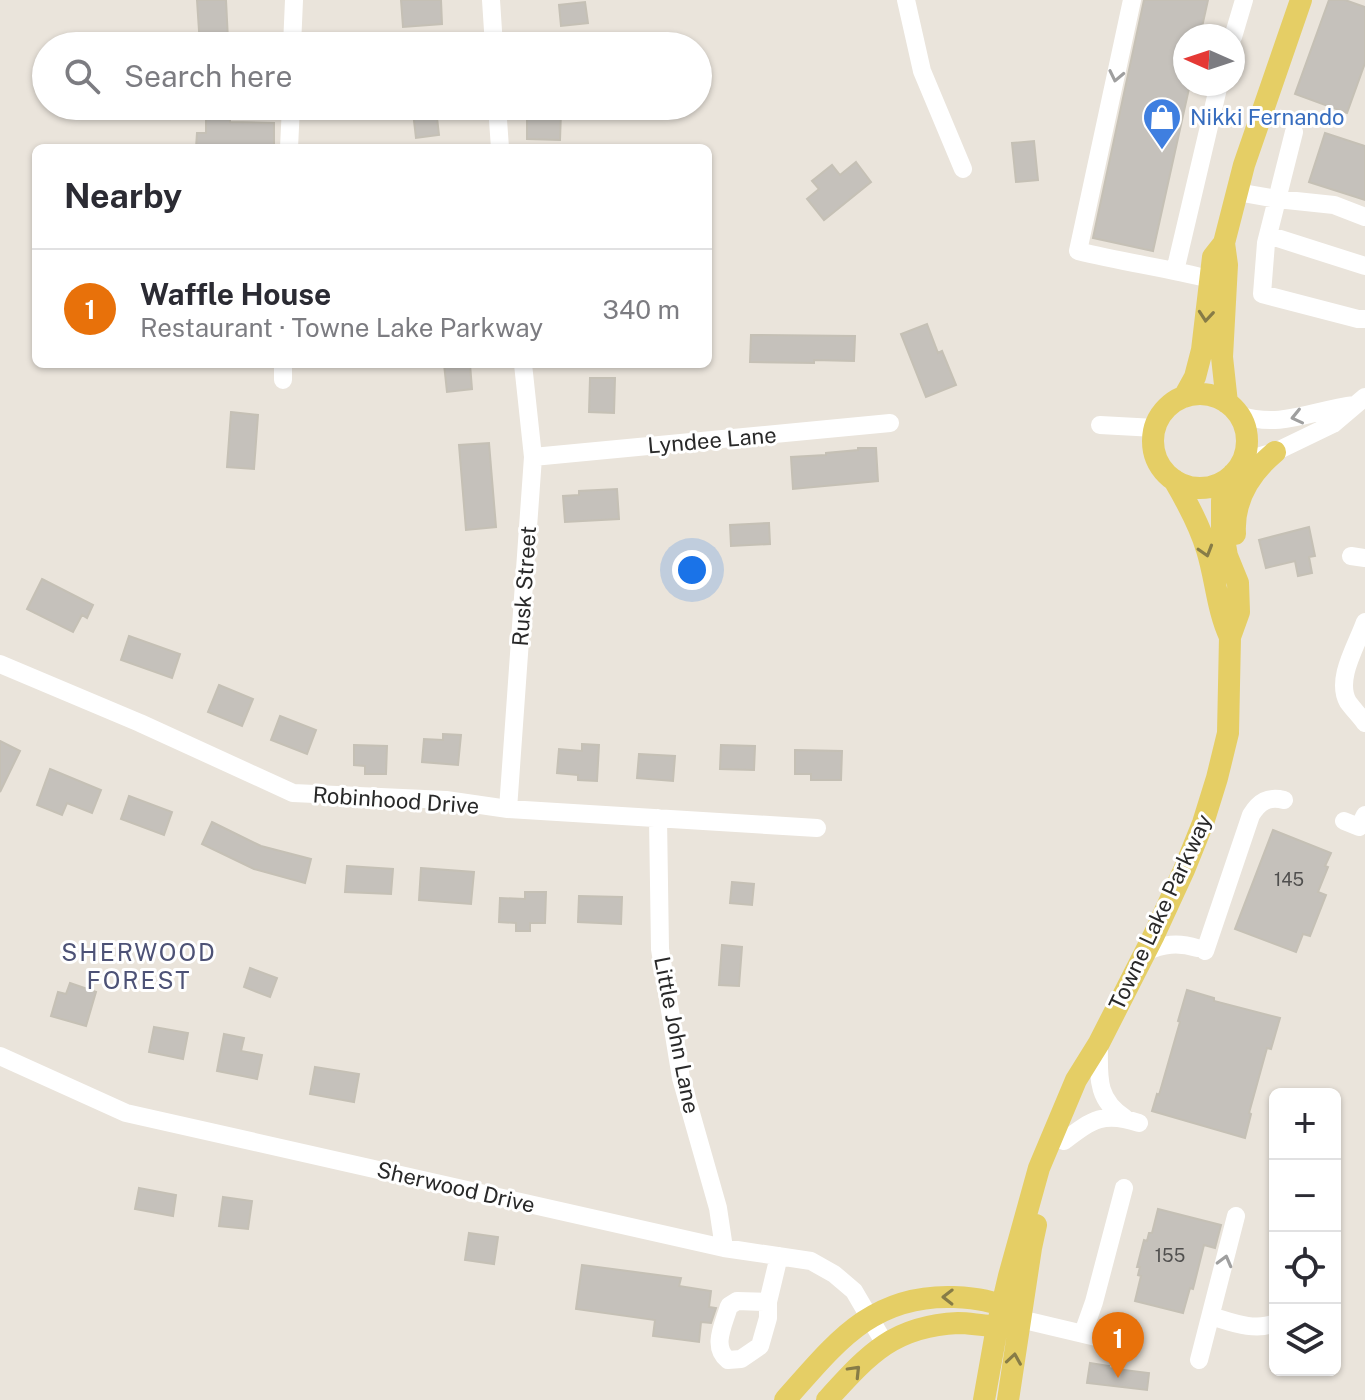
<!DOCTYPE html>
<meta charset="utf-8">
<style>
body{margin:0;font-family:"Public Sans",sans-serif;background:#f7f7f7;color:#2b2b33}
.controls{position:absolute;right:24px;bottom:24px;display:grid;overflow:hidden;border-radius:12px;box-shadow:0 2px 6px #0004}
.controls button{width:72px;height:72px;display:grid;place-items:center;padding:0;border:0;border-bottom:2px solid #e1e1e2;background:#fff;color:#2b2b33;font:40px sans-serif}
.compass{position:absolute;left:1173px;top:24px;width:72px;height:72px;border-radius:50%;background:#fff;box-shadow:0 2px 6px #0004;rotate:273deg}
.you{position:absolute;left:692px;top:570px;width:28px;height:28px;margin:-20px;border:6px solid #fff;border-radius:50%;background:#1a73e8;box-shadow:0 0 0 12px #1a73e833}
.badge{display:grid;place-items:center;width:52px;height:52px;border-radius:50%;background:#475deb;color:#fff;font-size:26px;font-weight:700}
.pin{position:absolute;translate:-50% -66px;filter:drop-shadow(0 2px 4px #0008)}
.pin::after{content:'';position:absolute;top:42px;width:28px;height:24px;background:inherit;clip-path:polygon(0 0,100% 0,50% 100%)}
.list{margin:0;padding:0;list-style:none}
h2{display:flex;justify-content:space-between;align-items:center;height:104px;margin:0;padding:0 32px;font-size:34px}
h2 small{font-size:26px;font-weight:400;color:#7c7c81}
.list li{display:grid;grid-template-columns:52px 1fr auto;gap:24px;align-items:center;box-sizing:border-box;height:120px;padding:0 32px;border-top:2px solid #e1e1e2}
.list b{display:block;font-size:30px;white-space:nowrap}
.list p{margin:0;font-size:26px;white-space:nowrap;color:#7c7c81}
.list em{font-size:26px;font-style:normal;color:#7c7c81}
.icon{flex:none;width:44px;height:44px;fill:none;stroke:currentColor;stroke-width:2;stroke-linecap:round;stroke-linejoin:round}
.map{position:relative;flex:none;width:1365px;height:1400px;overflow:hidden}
.search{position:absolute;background:#fff;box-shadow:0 2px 6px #0004;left:32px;top:32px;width:680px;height:88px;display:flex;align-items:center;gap:20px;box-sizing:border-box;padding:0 28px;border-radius:44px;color:#7c7c81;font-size:30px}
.panel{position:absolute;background:#fff;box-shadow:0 2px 6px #0004;left:32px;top:144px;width:680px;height:224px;border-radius:12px}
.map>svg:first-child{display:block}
.building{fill:#c5c1bb;stroke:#c5c0b5;stroke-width:2}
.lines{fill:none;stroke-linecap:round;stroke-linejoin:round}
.minor{stroke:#fff;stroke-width:18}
.major{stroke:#e5ce65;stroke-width:22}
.oneway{stroke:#9f9f9f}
.oneway2{stroke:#877c47}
.labels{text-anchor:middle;stroke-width:6;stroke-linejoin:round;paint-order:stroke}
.number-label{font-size:18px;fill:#504f4e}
.shop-label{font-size:22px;fill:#366cbe;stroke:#fff;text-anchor:start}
.street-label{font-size:22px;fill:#292929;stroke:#fff}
.neighbourhood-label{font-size:24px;letter-spacing:2px;fill:#4d5276;stroke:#fff}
</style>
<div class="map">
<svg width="1365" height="1400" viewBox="0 0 1365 1400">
<rect width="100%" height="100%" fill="#eae4db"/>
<path class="building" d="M 197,0 L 226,0 L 228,40 L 220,40 L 220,46 L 200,46 Z
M 401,0 L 441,0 L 442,24 L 403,27 Z
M 1144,0 L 1208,0 L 1200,36 L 1185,36 L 1185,84 L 1190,84 L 1153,251 L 1093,238 Z
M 1329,0 L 1345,0 L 1365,7 L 1365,63 L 1347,113 L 1295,94 Z
M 585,2 L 588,23 L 561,26 L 559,5 Z
M 206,106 L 230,106 L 230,122 L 274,123 L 274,148 L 196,148 L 197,133 L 206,133 Z
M 436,109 L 439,135 L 416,138 L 413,112 Z
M 527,112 L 561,112 L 560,140 L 527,139 Z
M 1325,133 L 1365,146 L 1365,200 L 1309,182 Z
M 1034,141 L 1038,180 L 1016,182 L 1012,143 Z
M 856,162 L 871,182 L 824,220 L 807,199 L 819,189 L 812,181 L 832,165 L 840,175 Z
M 927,324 L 938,353 L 942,351 L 956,385 L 926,397 L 901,334 Z
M 751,335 L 855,336 L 854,361 L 814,360 L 814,363 L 750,362 Z
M 444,364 L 470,364 L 472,389 L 447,392 Z
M 590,378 L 615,378 L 614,413 L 589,412 Z
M 231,412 L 258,415 L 254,469 L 227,467 Z
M 489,443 L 496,527 L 466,530 L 459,445 Z
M 858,448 L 876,448 L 878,481 L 793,489 L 791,457 L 826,455 L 826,453 L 858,450 Z
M 617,489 L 619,519 L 565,522 L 563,496 L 579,495 L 579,491 Z
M 769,523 L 770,544 L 731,546 L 730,525 Z
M 1309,527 L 1315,556 L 1309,557 L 1312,573 L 1298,576 L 1295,561 L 1266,568 L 1259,540 Z
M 42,579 L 93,605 L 87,618 L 82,615 L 73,632 L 27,609 Z
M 129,636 L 180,654 L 172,678 L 121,660 Z
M 219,685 L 253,699 L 242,726 L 208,712 Z
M 280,716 L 316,730 L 307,754 L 271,740 Z
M 443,734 L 461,735 L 458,765 L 422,762 L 424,739 L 443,740 Z
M 0,741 L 20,751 L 0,792 Z
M 582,744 L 599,745 L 597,781 L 578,780 L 578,775 L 557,773 L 559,749 L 582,751 Z
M 354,745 L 387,746 L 386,774 L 365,774 L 365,766 L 354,765 Z
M 721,745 L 755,746 L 754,770 L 720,769 Z
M 795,750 L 842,751 L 841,780 L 811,780 L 811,774 L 795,774 Z
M 639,754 L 675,756 L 673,781 L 637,778 Z
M 50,769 L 101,790 L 92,813 L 67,803 L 62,815 L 37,805 Z
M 129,796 L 172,812 L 164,835 L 121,819 Z
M 212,822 L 261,846 L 311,859 L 305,883 L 254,869 L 202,844 Z
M 1273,830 L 1331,853 L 1325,866 L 1328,867 L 1318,892 L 1326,895 L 1310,936 L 1303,934 L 1296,952 L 1235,929 Z
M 347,866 L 393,869 L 391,894 L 345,892 Z
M 421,868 L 474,872 L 471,904 L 419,900 Z
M 732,882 L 754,884 L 752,905 L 730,903 Z
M 525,892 L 546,892 L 545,923 L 530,923 L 530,931 L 516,931 L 516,923 L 499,922 L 500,898 L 525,899 Z
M 579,896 L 622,897 L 621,924 L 578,922 Z
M 722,945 L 742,947 L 739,986 L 719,985 Z
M 250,968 L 277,978 L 270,997 L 244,987 Z
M 70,983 L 96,992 L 86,1026 L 51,1016 L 58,992 L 66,994 Z
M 1187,990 L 1214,998 L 1214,1001 L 1280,1018 L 1271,1049 L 1267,1048 L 1249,1113 L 1251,1114 L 1245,1138 L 1152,1111 L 1157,1094 L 1159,1095 L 1180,1022 L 1178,1021 Z
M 154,1027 L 188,1033 L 183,1059 L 149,1052 Z
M 224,1034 L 244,1038 L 241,1051 L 262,1055 L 257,1079 L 217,1071 Z
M 315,1067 L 359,1074 L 354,1102 L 310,1094 Z
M 139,1188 L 176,1195 L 173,1216 L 135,1209 Z
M 223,1197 L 252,1201 L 248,1229 L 219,1226 Z
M 1158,1209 L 1221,1225 L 1215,1248 L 1204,1245 L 1193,1289 L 1190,1288 L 1183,1313 L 1135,1301 L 1141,1276 L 1138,1275 L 1140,1267 L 1137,1267 L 1144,1240 L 1147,1241 L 1149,1233 L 1152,1233 Z
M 469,1233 L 498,1237 L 494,1264 L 465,1260 Z
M 582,1265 L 681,1278 L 679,1286 L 711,1291 L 709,1307 L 716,1308 L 711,1323 L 701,1322 L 699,1342 L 653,1336 L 655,1320 L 576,1309 Z
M 1090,1363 L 1109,1366 L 1108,1368 L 1149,1373 L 1147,1390 L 1087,1383 Z"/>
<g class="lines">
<path class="minor" d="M 491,0 L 494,46
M 906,0 L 922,71 L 963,169
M 1132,0 L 1078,251 C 1122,262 1166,268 1210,279
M 1233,37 L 1244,0
M 292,46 L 294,0
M 497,106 L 500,148
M 1294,132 L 1266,243 L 1262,294 L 1358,319 L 1365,319
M 289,148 L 291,106
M 1237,192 L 1277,199 L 1334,205 L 1365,217
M 1268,235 L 1365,266
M 1175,271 L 1219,84
M 283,380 L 283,364
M 1239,415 C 1282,429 1312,410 1355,405
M 1100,425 L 1155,428
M 533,457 L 890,423
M 1242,461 L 1275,452 L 1333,424 L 1365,397
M 1351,556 L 1365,558
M 1365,622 C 1357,645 1335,679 1348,702 C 1353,709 1360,716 1365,723
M 0,664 L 140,723 L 293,793 L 446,800 L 508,809 L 817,828
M 508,809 L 533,457 L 523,364
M 658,818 L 660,949 L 681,1078 L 718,1208 L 724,1248
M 1344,821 L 1359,827 L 1365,815
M 1205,951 L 1251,815 C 1259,802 1268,796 1284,800
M 1145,952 C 1163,944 1178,942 1197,948
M 1099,1043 C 1099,1075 1095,1099 1125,1118
M 0,1056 L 126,1113 L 724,1248 L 811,1261 L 834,1274 L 854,1291 L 885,1344
M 1064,1141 C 1092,1120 1103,1111 1139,1123
M 768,1302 L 737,1301 L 729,1306 C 724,1324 711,1347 728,1360 L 741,1359 L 760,1346 L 768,1318 L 768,1302 L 779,1256
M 1211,1316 C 1231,1322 1255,1332 1275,1323
M 1020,1319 L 1113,1341
M 1083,1333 L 1094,1302 L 1124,1188
M 1199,1360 L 1236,1216"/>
<path class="major" d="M1153 441a47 47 0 1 1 94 0a47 47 0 1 1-94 0Z
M 1184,397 L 1195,377 L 1202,350 L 1213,257 L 1224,243
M 1227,403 L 1222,357 L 1227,265 L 1224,243 L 1244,165 L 1301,0
M 1174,480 C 1187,502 1200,526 1207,550 C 1216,579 1217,609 1230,637
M 1235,534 C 1233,501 1250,473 1275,452
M 785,1400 C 835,1344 871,1294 954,1297 C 974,1298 997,1300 1013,1313
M 827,1400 C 868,1355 893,1326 958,1323 C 976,1323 991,1329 1008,1323
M 984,1400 L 997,1327 L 1009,1276 L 1039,1168 L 1076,1080 L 1099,1043 L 1154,935 L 1184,870 L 1203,823 L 1217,778 L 1228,733 L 1230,637 L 1239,612 L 1238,583 L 1227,556 L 1222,527 L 1222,501 L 1233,474
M 1008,1400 L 1031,1248 L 1036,1225"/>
</g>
<defs><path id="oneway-chevron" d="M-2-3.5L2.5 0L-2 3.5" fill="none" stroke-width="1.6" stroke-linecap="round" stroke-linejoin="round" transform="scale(2)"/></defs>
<g class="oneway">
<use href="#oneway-chevron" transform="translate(1116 76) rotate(102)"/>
<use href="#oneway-chevron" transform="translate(1297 417) rotate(167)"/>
<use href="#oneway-chevron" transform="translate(1225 1261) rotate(-75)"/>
</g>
<g class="oneway2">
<use href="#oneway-chevron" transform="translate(1206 316) rotate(95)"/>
<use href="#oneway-chevron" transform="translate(1206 551) rotate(73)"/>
<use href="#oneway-chevron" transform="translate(948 1297) rotate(-179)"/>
<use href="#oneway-chevron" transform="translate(1014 1359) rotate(-81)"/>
<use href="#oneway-chevron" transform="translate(855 1371) rotate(-46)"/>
</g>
<defs>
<symbol id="shop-pin" viewBox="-11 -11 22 30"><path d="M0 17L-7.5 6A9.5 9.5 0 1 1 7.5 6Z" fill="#3f7fe0" stroke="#fff"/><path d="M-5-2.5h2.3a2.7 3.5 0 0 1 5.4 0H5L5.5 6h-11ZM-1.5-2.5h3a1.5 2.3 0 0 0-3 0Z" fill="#fff"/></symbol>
</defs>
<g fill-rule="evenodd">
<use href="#shop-pin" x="1140" y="95" width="44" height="60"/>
</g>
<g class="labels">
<g class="number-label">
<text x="1289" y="886">145</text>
<text x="1170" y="1262">155</text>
</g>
<g class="shop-label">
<text x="1190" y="125">Nikki Fernando</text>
</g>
<g class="street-label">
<text transform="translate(712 440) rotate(-5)" y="8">Lyndee Lane</text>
<text transform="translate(524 586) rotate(-86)" y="8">Rusk Street</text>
<text transform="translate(396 800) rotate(4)" y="8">Robinhood Drive</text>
<text transform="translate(1160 912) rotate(-65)" y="8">Towne Lake Parkway</text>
<text transform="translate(677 1035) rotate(79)" y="8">Little John Lane</text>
<text transform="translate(456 1187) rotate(13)" y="8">Sherwood Drive</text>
</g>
<g class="neighbourhood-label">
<text x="139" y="961">SHERWOOD<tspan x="139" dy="28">FOREST</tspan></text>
</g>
</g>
</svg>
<div class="controls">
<button>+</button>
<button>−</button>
<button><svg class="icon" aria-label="locate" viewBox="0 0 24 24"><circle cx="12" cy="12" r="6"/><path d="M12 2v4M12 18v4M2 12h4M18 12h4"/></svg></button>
<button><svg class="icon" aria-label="layers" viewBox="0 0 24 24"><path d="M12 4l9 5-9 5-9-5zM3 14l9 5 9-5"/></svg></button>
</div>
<svg class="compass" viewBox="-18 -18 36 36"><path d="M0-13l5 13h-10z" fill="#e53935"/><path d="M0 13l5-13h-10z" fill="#7c7c81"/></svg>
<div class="you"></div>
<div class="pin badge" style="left:1118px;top:1378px;background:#e8710a">1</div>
<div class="search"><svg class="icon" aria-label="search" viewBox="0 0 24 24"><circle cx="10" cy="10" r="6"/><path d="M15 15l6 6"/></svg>Search here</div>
<section class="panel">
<h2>Nearby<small></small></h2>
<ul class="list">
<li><span class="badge" style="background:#e8710a">1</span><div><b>Waffle House</b><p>Restaurant · Towne Lake Parkway</p></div><em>340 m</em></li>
</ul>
</section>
</div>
